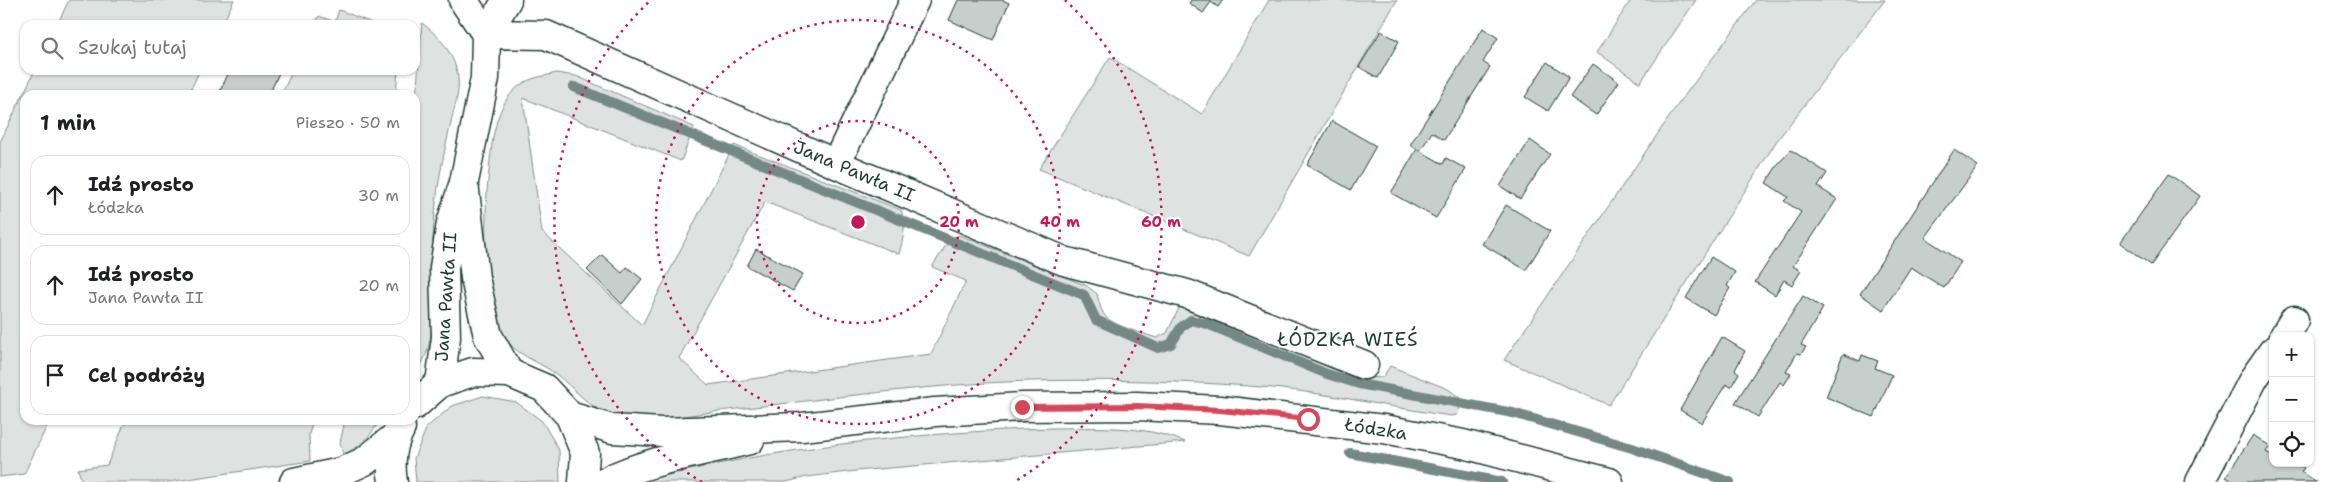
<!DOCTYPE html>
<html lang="pl">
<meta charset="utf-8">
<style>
body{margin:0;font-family:"Shantell Sans",sans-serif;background:#f6f6f6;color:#202124}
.controls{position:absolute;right:15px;bottom:15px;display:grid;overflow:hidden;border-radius:10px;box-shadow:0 1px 4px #0004}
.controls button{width:45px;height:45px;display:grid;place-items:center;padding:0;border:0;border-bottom:1px solid #e0e0e0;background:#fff;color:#202124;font:25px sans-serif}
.stop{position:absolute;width:15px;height:15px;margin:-11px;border:4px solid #d1495b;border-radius:50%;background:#fff}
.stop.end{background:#d1495b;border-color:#fff;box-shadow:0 1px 5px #0008}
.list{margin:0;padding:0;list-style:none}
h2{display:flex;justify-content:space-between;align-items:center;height:65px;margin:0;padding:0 20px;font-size:21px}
h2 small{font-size:16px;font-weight:400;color:#757577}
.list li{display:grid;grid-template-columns:32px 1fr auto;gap:15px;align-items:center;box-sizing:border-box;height:80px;margin:0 10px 10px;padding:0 10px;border:1px solid #e0e0e0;border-radius:15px}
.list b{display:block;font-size:19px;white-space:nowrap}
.list p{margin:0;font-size:16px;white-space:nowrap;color:#757577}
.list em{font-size:16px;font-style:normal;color:#757577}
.icon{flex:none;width:28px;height:28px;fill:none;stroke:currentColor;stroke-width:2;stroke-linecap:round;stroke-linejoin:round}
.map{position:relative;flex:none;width:2329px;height:482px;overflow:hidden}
.search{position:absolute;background:#fff;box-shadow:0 1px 4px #0004;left:20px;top:20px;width:400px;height:55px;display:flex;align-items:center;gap:12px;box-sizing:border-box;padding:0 18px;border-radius:15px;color:#757577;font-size:19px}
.panel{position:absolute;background:#fff;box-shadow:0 1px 4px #0004;left:20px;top:90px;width:400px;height:335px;border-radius:15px}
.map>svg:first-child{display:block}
.green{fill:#dee3e2;stroke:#7e908b}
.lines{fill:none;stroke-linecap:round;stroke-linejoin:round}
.stream{stroke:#758883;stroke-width:10}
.building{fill:#c7cfcc;stroke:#1f3d34}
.minor-casing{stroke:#1f3d34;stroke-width:31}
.major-casing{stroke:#1f3d34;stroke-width:31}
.minor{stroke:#fff;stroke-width:28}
.major{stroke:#fff;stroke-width:28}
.route{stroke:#d1495b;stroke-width:6}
.ring{fill:none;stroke:#c2185b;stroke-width:2.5;stroke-dasharray:2.5 5}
.labels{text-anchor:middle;stroke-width:4;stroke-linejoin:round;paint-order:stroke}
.street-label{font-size:18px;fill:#1f3d34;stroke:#fff}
.neighbourhood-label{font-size:19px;letter-spacing:1px;fill:#1f3d34;stroke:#fff}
.centre{fill:#c2185b;stroke:#fff;stroke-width:2.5}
.ring-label{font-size:15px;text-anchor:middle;font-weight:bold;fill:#c2185b;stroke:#fff;stroke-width:4;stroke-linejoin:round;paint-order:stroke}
</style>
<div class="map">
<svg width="2329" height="482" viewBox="0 0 2329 482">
<rect width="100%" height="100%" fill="#fff"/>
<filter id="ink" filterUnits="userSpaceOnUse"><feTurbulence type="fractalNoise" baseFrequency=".02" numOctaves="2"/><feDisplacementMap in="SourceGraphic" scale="10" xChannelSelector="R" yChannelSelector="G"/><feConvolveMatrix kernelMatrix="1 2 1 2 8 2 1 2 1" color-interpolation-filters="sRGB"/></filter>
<g filter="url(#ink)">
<path class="green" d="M 69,0 L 234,0 L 222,25 L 57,25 Z
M 1269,0 L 1397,0 L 1249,256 L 1039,169 L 1110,57 L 1202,114 Z
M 1631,0 L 1696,0 L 1640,83 L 1597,52 Z
M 1756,0 L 1885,0 L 1776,142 L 1609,405 L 1504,360 L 1676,107 Z
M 339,10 L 377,25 L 314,25 L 319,16 L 335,22 Z
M 422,23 C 440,37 455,54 458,78 C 460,93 454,108 451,123 C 447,140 443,157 440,175 C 434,209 432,245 431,280 C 429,319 439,339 415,375 L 415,112 Z
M 35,70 L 200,70 L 188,95 L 25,95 L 25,420 L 50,420 L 24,474 L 0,477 L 0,142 Z
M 293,70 L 398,70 L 396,95 L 281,95 Z
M 556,73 L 576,76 L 694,127 L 681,161 L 523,98 L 542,232 L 642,325 L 734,145 L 901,210 C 907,226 903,239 899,254 L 765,202 L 679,358 L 708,385 L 931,354 L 966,281 L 932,267 L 950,239 L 959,235 L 1087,286 L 1097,294 C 1099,302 1101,313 1108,319 C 1121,328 1142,333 1157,338 L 1167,333 L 1180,306 L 1331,367 L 1368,378 L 1383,377 L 1390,366 L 1448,389 L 1463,400 L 1457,415 L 1451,416 C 1392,408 1333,394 1273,388 C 1192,381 1110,379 1029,381 C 929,384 828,399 728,410 C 699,413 641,425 613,416 C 590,409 575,389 557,375 C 542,363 522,358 509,343 C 482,313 484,219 488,180 C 492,147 492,101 525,82 C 534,77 546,76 556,73 Z
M 483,396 L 516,402 L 542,421 L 559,450 L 560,482 L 416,482 L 414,458 L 427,427 L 452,406 Z
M 126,420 L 313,420 L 309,434 L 310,461 L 168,482 L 82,482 L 78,469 L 107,465 Z
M 345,420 L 380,420 C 372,434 359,450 343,454 L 340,443 Z
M 1050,428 C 1096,428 1142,424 1185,442 L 856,471 L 807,477 L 786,482 L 640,482 C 774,447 912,433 1050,428 Z"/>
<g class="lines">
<path class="stream" d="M 574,87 L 1084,295 L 1096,320 L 1158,348 L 1171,344 L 1181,327 L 1191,320 L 1207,324 L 1327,374 L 1359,384 L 1513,413 L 1632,448 L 1730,482
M 1350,453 L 1502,482"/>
</g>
<path class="building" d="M 958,0 L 1003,0 L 1009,3 L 993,40 L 949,20 Z
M 1191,0 L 1223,0 L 1218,7 L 1211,2 L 1203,13 L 1189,3 Z
M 1483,28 L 1498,38 L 1483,62 L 1490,67 L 1444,140 L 1432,132 L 1420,151 L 1410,145 Z
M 1381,31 L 1399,41 L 1378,78 L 1359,67 Z
M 1547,62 L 1569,77 L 1548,111 L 1525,97 Z
M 1593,64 L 1619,82 L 1596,115 L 1570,97 Z
M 230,70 L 273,70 L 279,73 L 269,95 L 218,95 Z
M 1332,121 L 1376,146 L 1351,190 L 1307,165 Z
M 1530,140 L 1550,154 L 1520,199 L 1500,186 Z
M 1417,149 L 1443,164 L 1446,158 L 1466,169 L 1436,218 L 1391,193 Z
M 1791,150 L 1827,173 L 1818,187 L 1837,199 L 1793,266 L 1801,271 L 1792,285 L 1784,280 L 1775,295 L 1755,282 L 1801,212 L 1784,201 L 1788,197 L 1766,183 L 1778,164 Z
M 1954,150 L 1978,166 L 1925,238 L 1961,262 L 1944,288 L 1911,267 L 1883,310 L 1860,294 Z
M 2169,174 L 2200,196 L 2151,265 L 2120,243 Z
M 1506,205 L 1550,231 L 1526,270 L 1482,244 Z
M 756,249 L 803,274 L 793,291 L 747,266 Z
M 602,255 L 622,273 L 627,267 L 642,279 L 622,304 L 587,270 Z
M 1711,257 L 1735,272 L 1727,286 L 1730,288 L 1714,315 L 1686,298 Z
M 1803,296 L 1823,308 L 1801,345 L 1806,347 L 1801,354 L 1797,353 L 1786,372 L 1791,374 L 1784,385 L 1780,382 L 1758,417 L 1735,403 Z
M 1722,337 L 1745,351 L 1735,370 L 1739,373 L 1731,387 L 1726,384 L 1702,423 L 1680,410 Z
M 1843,354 L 1860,361 L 1862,355 L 1878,361 L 1875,368 L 1892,375 L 1874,417 L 1826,397 Z
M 2253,435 L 2270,446 L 2266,452 L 2273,456 L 2273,463 L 2297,463 L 2304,468 L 2301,472 L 2316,482 L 2235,482 L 2226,476 Z"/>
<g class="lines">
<defs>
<path id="minor" d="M 486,34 L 546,35 L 836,164 L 1064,261 L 1187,294 L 1364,365
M 486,34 L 507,0
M 836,164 L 915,0
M 465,191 L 475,278 L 488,336 L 509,373
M 2284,336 L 2294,320
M 440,383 L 446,337 L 444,268 L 451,223 L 464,182 L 485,78 L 486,34 L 463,0
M 2200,482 L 2254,378 L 2273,351"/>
<path id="major" d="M 415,405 L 440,383 L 473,372 L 509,373 L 544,388 L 570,416 L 585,453 L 583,482
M 570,416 L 612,429 L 661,432 L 802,427 L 935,412 L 1022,407 L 1137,406 L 1220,410 L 1384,429 L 1463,444 L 1609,482
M 294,482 L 341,472 L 365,461 L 396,436
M 393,482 C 390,464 392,444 401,428
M 604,482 C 647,460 703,452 750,440"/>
</defs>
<use href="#minor" class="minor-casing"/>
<use href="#major" class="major-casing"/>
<use href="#minor" class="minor"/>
<use href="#major" class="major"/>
</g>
</g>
<g class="lines" filter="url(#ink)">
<path class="route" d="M 1022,407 L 1137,406 L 1220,410 L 1308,419"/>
</g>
<g class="ring">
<circle cx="858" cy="222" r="101"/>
<circle cx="858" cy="222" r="202"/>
<path d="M702 482A303 303 0 0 1 651 0M1065 0A303 303 0 0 1 1014 482"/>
</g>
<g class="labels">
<g class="street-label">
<text transform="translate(854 171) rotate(23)" y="6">Jana Pawła II</text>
<text transform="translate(446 297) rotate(-86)" y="6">Jana Pawła II</text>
<text transform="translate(1376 429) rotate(9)" y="6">Łódzka</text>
</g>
<g class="neighbourhood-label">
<text x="1348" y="346">ŁÓDZKA WIEŚ</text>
</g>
</g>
<circle cx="858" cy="222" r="8" class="centre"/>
<g class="ring-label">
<text x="959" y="227">20 m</text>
<text x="1060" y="227">40 m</text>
<text x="1161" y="227">60 m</text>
</g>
</svg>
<div class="controls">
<button>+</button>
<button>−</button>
<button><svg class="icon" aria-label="locate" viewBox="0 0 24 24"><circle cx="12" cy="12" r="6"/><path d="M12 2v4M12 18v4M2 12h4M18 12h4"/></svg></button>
</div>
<div class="stop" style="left:1308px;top:419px"></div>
<div class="stop end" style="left:1022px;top:407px"></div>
<div class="search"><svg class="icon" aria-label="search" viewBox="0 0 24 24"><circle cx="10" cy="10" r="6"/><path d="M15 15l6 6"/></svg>Szukaj tutaj</div>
<section class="panel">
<h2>1 min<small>Pieszo · 50 m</small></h2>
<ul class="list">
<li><svg class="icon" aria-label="ahead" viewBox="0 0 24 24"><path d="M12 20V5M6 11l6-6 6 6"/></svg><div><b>Idź prosto</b><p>Łódzka</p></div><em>30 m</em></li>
<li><svg class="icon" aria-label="ahead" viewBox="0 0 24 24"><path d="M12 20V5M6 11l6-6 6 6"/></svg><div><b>Idź prosto</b><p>Jana Pawła II</p></div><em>20 m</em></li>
<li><svg class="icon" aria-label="arrive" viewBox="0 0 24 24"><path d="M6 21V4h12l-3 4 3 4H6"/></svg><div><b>Cel podróży</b></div></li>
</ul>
</section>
</div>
